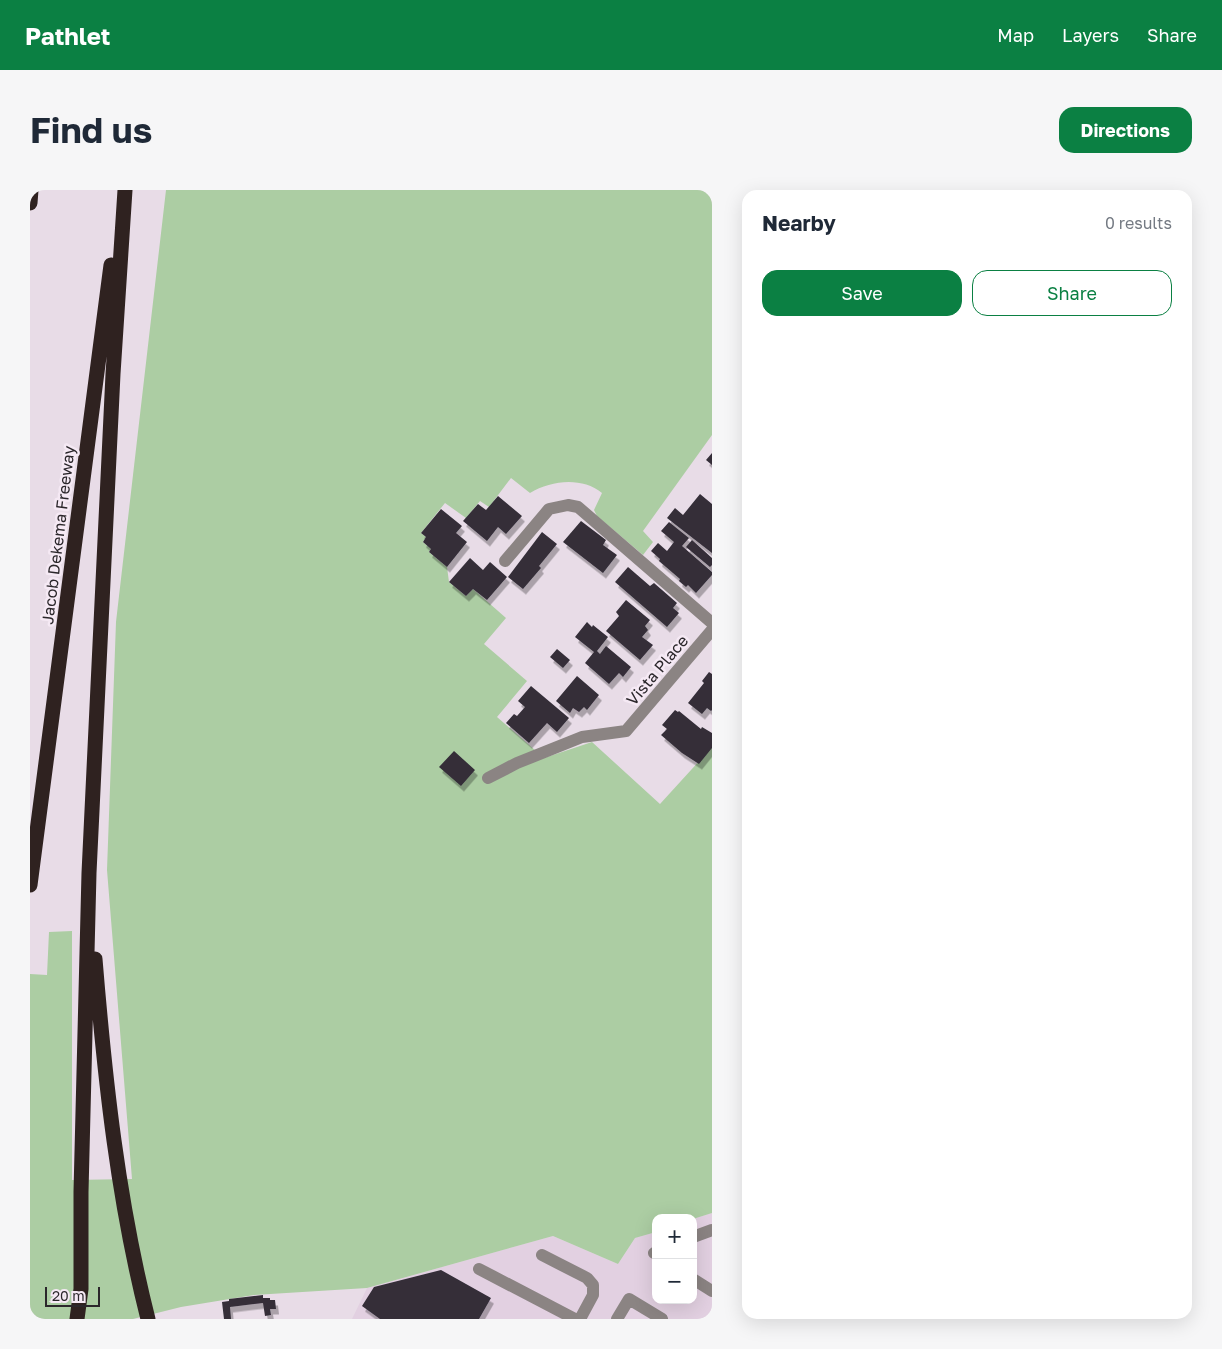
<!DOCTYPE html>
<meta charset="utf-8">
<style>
body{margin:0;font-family:"Golos Text",sans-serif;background:#f6f6f7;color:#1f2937}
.controls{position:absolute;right:15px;bottom:15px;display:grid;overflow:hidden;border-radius:10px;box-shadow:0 5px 20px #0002}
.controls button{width:45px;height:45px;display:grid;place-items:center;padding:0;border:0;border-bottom:1px solid #e0e1e3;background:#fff;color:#1f2937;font:25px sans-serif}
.scale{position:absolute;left:15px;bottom:12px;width:55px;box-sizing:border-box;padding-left:5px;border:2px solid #2b272b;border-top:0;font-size:14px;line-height:18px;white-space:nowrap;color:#2b272b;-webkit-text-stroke:4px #f5e9f4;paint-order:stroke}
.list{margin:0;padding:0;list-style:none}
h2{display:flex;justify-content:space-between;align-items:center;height:65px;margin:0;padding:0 20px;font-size:21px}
h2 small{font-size:16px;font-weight:400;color:#747a83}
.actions{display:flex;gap:10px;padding:15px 20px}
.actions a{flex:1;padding:11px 0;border:1px solid #0b8043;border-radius:15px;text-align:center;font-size:18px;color:#0b8043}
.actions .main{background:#0b8043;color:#fff}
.map{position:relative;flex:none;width:682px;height:1129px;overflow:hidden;border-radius:15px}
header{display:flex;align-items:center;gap:30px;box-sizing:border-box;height:70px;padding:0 25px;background:#0b8043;color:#fff}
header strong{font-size:24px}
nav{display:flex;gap:28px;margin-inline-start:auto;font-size:18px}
.intro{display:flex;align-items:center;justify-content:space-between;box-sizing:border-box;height:120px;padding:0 30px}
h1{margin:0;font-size:35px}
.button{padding:12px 22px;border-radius:15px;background:#0b8043;color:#fff;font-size:18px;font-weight:700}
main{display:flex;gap:30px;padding:0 30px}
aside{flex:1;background:#fff;border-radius:15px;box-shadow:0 5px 20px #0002}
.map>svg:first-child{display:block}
.built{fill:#e2d0e1}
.green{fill:#accda3}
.building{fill:#342e39;filter:url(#shadow)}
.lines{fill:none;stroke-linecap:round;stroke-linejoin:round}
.minor{stroke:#8b8483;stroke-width:12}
.highway{stroke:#2f2220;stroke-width:15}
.labels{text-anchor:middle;stroke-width:5;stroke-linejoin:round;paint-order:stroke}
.street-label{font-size:16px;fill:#2b272b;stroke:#f5e9f4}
</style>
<header>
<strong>Pathlet</strong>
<nav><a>Map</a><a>Layers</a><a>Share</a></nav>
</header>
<div class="intro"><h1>Find us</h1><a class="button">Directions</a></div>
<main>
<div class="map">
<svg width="682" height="1129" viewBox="0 0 682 1129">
<defs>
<filter id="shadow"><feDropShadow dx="3" dy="5.5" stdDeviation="0" flood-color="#0004"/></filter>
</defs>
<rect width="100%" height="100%" fill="#e8dce7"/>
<path class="built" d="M 682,1023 L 682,1129 L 322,1129 L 337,1098 L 523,1046 L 588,1074 L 605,1048 L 626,1042 L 626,1110 L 663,1110 L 663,1029 Z"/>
<path class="green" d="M 136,0 L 680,0 L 682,1 L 682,245 L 613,341 L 623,352 L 613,365 L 567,326 L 564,320 L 572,303 C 552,287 522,290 500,303 L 481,288 L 459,317 L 450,311 L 436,328 L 415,313 L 391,343 L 396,347 L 393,352 L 401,359 L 399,362 L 417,377 L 419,392 L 436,406 L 443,399 L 476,428 L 454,454 L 497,491 L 467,527 L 514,568 L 562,552 L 630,614 L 682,557 L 682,1023 L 663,1029 L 663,1028 L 626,1028 L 626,1042 L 605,1048 L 588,1074 L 523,1046 L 337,1098 L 224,1105 L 151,1117 L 103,1129 L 0,1129 L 0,784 L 17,785 L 19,742 L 42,741 L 42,990 L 102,989 L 77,680 L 86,432 Z"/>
<path class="building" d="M 682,263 L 682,275 L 676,270 Z
M 670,304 L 682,314 L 682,363 L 637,328 L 645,318 L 653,325 Z
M 468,306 L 492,326 L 476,344 L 468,337 L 457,351 L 433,331 L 448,314 L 456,320 Z
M 411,319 L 432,336 L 426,343 L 437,352 L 417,377 L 399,362 L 401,359 L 393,352 L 396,347 L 391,343 Z
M 551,331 L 576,350 L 573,355 L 587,365 L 573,383 L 533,352 Z
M 639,332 L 659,348 L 652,356 L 682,382 L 682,385 L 666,403 L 658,395 L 656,397 L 649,391 L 650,389 L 629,371 L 630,369 L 621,361 L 628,353 L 637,361 L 644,352 L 631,341 Z
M 512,342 L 527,354 L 509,376 L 511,378 L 493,399 L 478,387 Z
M 662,350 L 682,368 L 682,375 L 680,377 L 656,357 Z
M 440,368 L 453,380 L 460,372 L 477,387 L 457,410 L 443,399 L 436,406 L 419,392 Z
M 598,377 L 620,396 L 624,393 L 647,413 L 643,418 L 649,423 L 637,437 L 585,392 Z
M 596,410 L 620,430 L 615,436 L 618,440 L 612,447 L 623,455 L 610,470 L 576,441 L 589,426 L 586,422 Z
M 557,432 L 562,437 L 563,435 L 578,447 L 567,461 L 570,464 L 576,456 L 601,477 L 593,487 L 589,483 L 579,494 L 555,473 L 564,462 L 545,447 Z
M 527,459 L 540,470 L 533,478 L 520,467 Z
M 679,482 L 682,484 L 682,520 L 681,521 L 677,518 L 672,524 L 658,513 L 674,493 L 672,491 Z
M 547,486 L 569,505 L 557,520 L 554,517 L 549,522 L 543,518 L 540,523 L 526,511 Z
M 501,496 L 539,528 L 527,542 L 517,533 L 499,553 L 476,533 L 484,524 L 487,526 L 495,517 L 488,511 Z
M 645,520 L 648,522 L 649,521 L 671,539 L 672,537 L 682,543 L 682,558 L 669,574 L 652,563 L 631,545 L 637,539 L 632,535 Z
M 424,561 L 445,580 L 431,596 L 409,577 Z
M 411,1080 L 461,1108 L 449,1129 L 350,1129 L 332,1116 L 344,1097 Z
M 233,1105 L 233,1108 L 240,1108 L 240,1110 L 245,1110 L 246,1119 L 240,1119 L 241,1125 L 235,1126 L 233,1113 L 200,1117 L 201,1129 L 194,1129 L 192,1112 L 199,1111 L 199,1109 Z"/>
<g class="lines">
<path class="minor" d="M 475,371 L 519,319 L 538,315 L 548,317 L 682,433
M 458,588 L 487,573 L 552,547 L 596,541 L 682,440
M 663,1047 L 682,1040
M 626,1062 L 624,1063 L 626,1064
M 512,1065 L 557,1088 L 563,1095 L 563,1105 L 550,1129
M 449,1079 L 545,1129
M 663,1089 L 682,1101
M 587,1129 L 599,1109 L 632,1129"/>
<path class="highway" d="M 0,13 L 1,0
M 0,695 L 81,75
M 65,769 C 75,891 88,1011 118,1129
M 47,1129 L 51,1099 L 51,1002 L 59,683 L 83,184 L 95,0"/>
</g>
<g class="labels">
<g class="street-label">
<text transform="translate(28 345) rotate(-83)" y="6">Jacob Dekema Freeway</text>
<text transform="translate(627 480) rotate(-50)" y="6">Vista Place</text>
</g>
</g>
</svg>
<div class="controls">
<button>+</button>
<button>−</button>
</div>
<div class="scale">20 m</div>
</div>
<aside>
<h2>Nearby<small>0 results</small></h2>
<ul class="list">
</ul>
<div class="actions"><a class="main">Save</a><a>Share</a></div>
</aside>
</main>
